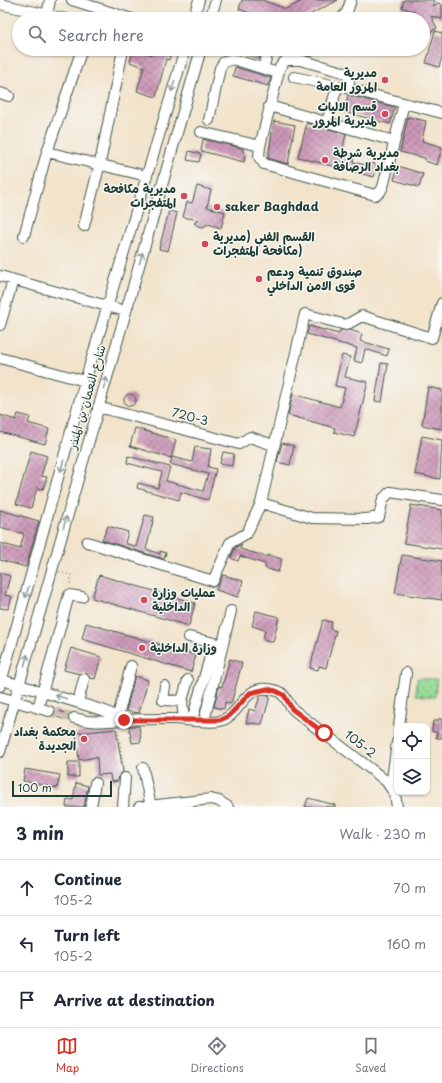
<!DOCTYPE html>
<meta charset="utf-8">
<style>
body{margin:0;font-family:"Playpen Sans","Playpen Sans Arabic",sans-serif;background:#f6f6f7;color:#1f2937}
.controls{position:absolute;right:12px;bottom:12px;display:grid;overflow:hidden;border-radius:8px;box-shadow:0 1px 3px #0004}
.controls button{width:36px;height:36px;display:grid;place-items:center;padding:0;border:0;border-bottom:1px solid #e0e1e3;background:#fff;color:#1f2937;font:20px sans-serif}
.scale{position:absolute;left:12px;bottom:10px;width:100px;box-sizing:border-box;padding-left:4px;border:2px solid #1f3d34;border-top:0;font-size:11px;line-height:14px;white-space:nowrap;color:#1f3d34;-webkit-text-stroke:3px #f6f6f2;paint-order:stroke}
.stop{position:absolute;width:12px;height:12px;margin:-9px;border:3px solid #d93025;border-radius:50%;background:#fff}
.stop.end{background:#d93025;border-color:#fff;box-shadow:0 1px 4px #0008}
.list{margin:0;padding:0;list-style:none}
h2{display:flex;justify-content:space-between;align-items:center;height:52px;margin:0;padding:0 16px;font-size:17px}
h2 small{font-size:13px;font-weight:400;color:#747a83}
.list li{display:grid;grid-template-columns:26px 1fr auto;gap:12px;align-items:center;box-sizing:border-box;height:56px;padding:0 16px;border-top:1px solid #e0e1e3}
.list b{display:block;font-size:15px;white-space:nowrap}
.list p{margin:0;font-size:13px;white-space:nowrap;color:#747a83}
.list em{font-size:13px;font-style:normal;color:#747a83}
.icon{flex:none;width:22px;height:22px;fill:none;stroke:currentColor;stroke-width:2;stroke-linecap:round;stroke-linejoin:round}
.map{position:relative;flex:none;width:442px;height:807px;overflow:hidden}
.search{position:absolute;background:#fff;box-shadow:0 1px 3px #0004;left:12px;right:12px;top:12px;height:44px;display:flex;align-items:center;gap:10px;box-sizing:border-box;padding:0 14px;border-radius:22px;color:#747a83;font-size:15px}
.sheet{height:220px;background:#fff}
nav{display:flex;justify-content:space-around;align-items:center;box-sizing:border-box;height:56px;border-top:1px solid #e0e1e3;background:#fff;font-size:11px;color:#747a83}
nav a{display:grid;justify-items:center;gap:2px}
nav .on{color:#d93025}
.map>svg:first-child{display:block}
.grass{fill:url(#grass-dots);stroke:#5b8c64}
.building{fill:url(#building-cross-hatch)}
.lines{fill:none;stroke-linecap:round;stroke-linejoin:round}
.minor-tunnel{stroke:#c8c2ac;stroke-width:10;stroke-dasharray:10 5;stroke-linecap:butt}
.minor-casing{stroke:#3f564a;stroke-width:12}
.path{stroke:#3f564a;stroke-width:1;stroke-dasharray:1 3;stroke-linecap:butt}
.minor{stroke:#fff;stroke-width:10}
.oneway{stroke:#8f9e9a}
.route{stroke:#d93025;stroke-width:5}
.poi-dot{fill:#d1495b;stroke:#f6f6f2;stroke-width:1.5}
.labels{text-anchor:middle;stroke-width:3;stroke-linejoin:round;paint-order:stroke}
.poi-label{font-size:12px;font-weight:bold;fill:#1f3d34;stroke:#f6f6f2;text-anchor:start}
.street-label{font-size:12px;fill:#1f3d34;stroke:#f6f6f2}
</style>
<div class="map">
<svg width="442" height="807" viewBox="0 0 442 807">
<defs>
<pattern id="grass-dots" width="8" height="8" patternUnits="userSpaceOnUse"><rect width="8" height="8" fill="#97dc95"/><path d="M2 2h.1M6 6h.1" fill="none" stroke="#7bb47a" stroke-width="1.8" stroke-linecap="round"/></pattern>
<pattern id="building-cross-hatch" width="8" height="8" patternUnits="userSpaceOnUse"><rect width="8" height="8" fill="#cd98b9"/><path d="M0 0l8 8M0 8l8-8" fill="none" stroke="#a67d97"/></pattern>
</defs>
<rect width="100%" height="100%" fill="#f6f6f2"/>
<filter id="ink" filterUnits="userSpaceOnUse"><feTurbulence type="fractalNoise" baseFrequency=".025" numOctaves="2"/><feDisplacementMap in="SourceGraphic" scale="8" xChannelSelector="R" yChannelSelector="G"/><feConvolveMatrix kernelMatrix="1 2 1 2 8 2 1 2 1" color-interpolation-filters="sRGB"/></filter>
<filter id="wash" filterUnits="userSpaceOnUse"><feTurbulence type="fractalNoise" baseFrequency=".012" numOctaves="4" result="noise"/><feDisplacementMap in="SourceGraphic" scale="16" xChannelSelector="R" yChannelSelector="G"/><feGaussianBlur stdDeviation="0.9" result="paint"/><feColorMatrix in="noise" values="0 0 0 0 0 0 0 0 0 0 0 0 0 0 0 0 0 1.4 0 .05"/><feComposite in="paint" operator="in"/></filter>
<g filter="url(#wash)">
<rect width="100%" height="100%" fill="#f2e3ca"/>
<path class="grass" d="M 417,678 L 437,679 L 435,697 L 416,695 Z"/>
<g id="blocks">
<path class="building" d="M 242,0 L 262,0 L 286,9 L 304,0 L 338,0 L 301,19 L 268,19 L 255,15 L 239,9 Z
M 404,0 L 434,0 L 433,6 L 439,3 L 442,5 L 442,19 L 431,16 L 437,28 L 423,36 L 423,19 L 401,19 L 415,11 L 402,8 Z
M 435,31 L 442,33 L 442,57 L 439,67 L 426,63 Z
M 156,49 L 172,50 L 169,60 L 166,59 L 156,97 L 137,91 L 144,67 L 130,62 L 133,50 L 154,55 Z
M 232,49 L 262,49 L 259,59 Z
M 285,49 L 313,49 L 312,56 L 285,51 Z
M 235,67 L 271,78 L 268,86 L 233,76 Z
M 348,95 L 395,107 L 390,124 L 344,112 Z
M 408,117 L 426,121 L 422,141 L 442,147 L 437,165 L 425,161 L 425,158 L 400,152 Z
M 274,121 L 295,125 L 288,164 L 268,158 Z
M 307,123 L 346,134 L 342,152 L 354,155 L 353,162 L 365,165 L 374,163 L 377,169 L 374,177 L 298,157 Z
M 203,139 L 242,148 L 245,155 L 244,162 L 201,151 Z
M 189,151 L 201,154 L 199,162 L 187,160 Z
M 398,166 L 423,174 L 419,187 L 394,180 Z
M 197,186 L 211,190 L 207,207 L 225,212 L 221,228 L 208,224 L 203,227 L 198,226 L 194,223 L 199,220 L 183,217 L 187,202 L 192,203 Z
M 169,211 L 177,213 L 168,251 L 159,249 Z
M 309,326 L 339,334 L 340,330 L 350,330 L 362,334 L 360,341 L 389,349 L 387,356 L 365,349 L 362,363 L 354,361 L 357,348 L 307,334 Z
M 342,355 L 350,357 L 345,377 L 368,382 L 354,437 L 334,432 L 335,428 L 288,415 L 293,394 L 340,407 L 345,388 L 335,386 Z
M 381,363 L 388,364 L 382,402 L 375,401 Z
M 428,387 L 442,390 L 442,429 L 422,425 Z
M124 400a6 6 0 1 1 12 0a6 6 0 1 1-12 0Z
M 18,414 L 30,417 L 28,423 L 49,429 L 45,444 L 0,432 L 0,415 L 16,420 Z
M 135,428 L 176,440 L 171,458 L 130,446 Z
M 422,436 L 442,440 L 440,479 L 415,474 Z
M 282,443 L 294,446 L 290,465 L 277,462 Z
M 195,447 L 211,449 L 208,467 L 216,469 L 208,500 L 181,492 L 179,500 L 137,488 L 138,483 L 158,488 L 162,472 L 127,463 L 128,456 L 170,467 L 166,481 L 203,491 L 208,474 L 170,464 L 172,457 L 192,462 Z
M 31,451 L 47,456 L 41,476 L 47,477 L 43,489 L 37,488 L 31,508 L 16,504 Z
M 223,452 L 234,454 L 232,466 L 220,464 Z
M 411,505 L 442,510 L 442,549 L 404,543 Z
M 0,510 L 39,521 L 26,567 L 0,560 L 0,543 L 20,549 L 24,534 L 0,527 Z
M 145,515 L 154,517 L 146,549 L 160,554 L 160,551 L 166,553 L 164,559 L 102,540 L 108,526 L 128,532 L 125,543 L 136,547 Z
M 242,544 L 240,549 L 268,557 L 268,555 L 282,559 L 278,572 L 265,568 L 265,564 L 240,556 L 238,561 L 231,558 L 235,548 Z
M 402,555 L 442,561 L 442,600 L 395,593 Z
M 0,573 L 10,576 L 5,595 L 12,597 L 8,609 L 0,608 Z
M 99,575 L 195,603 L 189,626 L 92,598 Z
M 223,575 L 243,581 L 238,597 L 216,590 Z
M 256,611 L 279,617 L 273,642 L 263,639 L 265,630 L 252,626 Z
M 323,620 L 332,622 L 330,629 L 336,631 L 326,668 L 319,666 L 318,670 L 310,668 Z
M 86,623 L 196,655 L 191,672 L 82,639 Z
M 71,648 L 101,657 L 95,679 L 90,678 L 86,673 L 80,674 L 64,670 Z
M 230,659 L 242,663 L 231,704 L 225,702 L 224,709 L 214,707 L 219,686 L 222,687 Z
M 135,676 L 148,680 L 139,713 L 126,711 Z
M 265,695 L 270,697 L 262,724 L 246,723 L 249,709 L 255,711 L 260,696 Z
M 55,710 L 69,714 L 68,720 L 53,716 Z
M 438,719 L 442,719 L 442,738 L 436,738 L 437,732 L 432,732 L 433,721 L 438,721 Z
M 129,726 L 139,726 L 141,742 L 132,743 Z
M 116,729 L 123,772 L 119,775 L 118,781 L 111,782 L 110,774 L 98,775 L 97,757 L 79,760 L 76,733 Z
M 68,762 L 79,762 L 79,777 L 68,777 Z
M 25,769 L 60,775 L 57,788 L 23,781 Z
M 76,783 L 88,786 L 84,807 L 66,807 L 67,799 L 73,800 Z
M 308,798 L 335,805 L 335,807 L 305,807 Z"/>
</g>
</g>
<g filter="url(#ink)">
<use href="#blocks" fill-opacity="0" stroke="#3f564a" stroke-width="1"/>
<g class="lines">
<path class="minor-tunnel" d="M 49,711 L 74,718"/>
<defs>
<path id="minor" d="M 72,0 L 132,19
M 0,4 L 66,19
M 47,15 L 50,0
M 241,18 L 245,19
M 193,19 L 199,0
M 210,19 L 216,0
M 341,19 L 347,12 L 351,0
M 263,68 L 269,49
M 294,77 L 346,88 L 442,113
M 0,93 L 9,96
M 269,106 L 394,141
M 209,120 L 220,68 L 224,62 L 232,59 L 278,73
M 327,122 L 337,87
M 201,132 L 260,146 L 280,67 L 286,60 L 300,60 L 343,72 L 348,76 L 349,81 L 346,88
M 260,146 L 259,157 L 264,164 L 375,195 L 380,192 L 383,187 L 404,103
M 47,152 L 147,176
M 84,226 L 100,163 L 123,50 L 119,49
M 24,236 L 47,152 L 82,49
M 0,276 L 125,311
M 442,303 L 432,338 L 362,316 L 346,325 L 305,314 L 261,503 L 312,518 L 367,519 L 379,517 L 383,499 L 390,492 L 442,500
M 0,325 L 13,280
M 0,358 L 85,381
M 98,407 L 239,444 L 250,437 L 273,445
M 87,542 L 213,581 L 230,543 L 247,533 L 261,503
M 189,637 L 219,644
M 2,680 L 33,689
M 0,686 L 85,381 L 185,49
M 165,686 L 163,700 L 182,701
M 40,691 L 105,711 L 123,720
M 0,697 L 28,705
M 78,702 L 84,679
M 35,707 L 49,711
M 38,708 L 69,595 L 82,597
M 118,716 L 131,666
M 74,718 C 96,724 105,721 125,720 C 141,719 156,719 171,719 C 185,719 207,724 220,721 C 244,714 242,680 277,691 C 287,694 287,705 295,711 C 325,735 356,757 386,781 L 395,794 L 397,807
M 184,720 L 182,701 L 188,680
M 192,720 L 214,643
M 204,721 L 231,611
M 399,726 L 406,673
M 0,752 L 201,49
M 143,768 L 151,807
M 391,787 L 397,742
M 91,807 L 95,783
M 123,807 L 125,778
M 139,807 L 211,799 L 219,801 L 228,807"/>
</defs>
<use href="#minor" class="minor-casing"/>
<path class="path" d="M 59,572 L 71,575 L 70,586
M 118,730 L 124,770"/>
<use href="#minor" class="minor"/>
</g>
<defs><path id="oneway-shaft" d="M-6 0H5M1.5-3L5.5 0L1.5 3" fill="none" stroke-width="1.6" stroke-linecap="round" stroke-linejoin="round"/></defs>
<g class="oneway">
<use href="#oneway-shaft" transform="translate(173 86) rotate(107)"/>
<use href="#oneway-shaft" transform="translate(141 258) rotate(-74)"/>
<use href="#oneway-shaft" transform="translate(105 383) rotate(-74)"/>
<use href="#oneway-shaft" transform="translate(62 466) rotate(105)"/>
<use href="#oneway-shaft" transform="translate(65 522) rotate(-74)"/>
<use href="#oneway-shaft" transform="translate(27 592) rotate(106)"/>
<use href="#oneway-shaft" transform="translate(26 660) rotate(-75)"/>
<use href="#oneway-shaft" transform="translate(61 697) rotate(-163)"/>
</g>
</g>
<g class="lines" filter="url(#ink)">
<path class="route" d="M 124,720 L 220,720 L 229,716 L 250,693 L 267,689 L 276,691 L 284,695 L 292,709 L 324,733"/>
</g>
<g class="poi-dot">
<circle cx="385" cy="80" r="4"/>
<circle cx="385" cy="114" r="4"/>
<circle cx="325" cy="160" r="4"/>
<circle cx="184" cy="196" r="4"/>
<circle cx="217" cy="207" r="4"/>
<circle cx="205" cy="244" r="4"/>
<circle cx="259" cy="279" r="4"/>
<circle cx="144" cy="600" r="4"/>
<circle cx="142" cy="648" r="4"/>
<circle cx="84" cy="739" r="4"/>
</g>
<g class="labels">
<g class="poi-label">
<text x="377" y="77" text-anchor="end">مديرية<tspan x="377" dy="14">المرور العامة</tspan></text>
<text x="377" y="111" text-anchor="end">قسم الاليات<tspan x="377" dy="14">لمديرية المرور</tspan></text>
<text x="333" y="157">مديرية شرطة<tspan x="333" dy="14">بغداد الرصافة</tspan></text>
<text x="176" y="193" text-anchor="end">مديرية مكافحة<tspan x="176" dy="14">المتفجرات</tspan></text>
<text x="225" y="211">saker Baghdad</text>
<text x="213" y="241">القسم الفني (مديرية<tspan x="213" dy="14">مكافحة المتفجرات)</tspan></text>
<text x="267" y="276">صندوق تنمية ودعم<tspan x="267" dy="14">قوى الامن الداخلي</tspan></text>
<text x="152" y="597">عمليات وزارة<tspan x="152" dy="14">الداخلية</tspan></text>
<text x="150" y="652">وزارة الداخلية</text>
<text x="76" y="736" text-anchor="end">محكمة بغداد<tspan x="76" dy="14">الجديدة</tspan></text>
</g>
<g class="street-label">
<text transform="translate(87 397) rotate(-74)" y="4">شارع النعمان بن المنذر</text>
<text transform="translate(190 417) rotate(15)" y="4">720-3</text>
<text transform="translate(360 744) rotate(38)" y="4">105-2</text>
</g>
</g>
</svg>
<div class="controls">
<button><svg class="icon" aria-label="locate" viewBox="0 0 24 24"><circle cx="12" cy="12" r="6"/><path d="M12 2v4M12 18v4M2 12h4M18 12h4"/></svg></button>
<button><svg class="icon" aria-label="layers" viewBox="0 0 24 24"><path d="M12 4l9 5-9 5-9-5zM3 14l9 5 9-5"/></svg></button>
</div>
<div class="scale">100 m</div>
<div class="stop" style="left:324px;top:733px"></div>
<div class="stop end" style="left:124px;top:720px"></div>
<div class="search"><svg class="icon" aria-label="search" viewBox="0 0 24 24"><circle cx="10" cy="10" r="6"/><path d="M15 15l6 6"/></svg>Search here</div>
</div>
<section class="sheet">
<h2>3 min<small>Walk · 230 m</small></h2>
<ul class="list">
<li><svg class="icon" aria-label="ahead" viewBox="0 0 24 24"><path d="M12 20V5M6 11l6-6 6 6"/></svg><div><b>Continue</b><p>105-2</p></div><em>70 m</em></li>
<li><svg class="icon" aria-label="left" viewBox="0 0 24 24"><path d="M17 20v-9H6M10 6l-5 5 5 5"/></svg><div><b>Turn left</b><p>105-2</p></div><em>160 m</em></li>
<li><svg class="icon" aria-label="arrive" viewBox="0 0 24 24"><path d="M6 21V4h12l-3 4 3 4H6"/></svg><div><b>Arrive at destination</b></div></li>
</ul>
</section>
<nav>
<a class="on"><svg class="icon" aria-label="map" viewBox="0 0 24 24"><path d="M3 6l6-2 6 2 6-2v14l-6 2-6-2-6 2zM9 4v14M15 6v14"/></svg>Map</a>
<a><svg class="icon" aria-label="directions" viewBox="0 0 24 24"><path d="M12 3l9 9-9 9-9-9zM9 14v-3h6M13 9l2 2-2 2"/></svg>Directions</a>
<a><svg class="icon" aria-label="saved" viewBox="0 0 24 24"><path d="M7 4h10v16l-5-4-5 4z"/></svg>Saved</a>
</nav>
